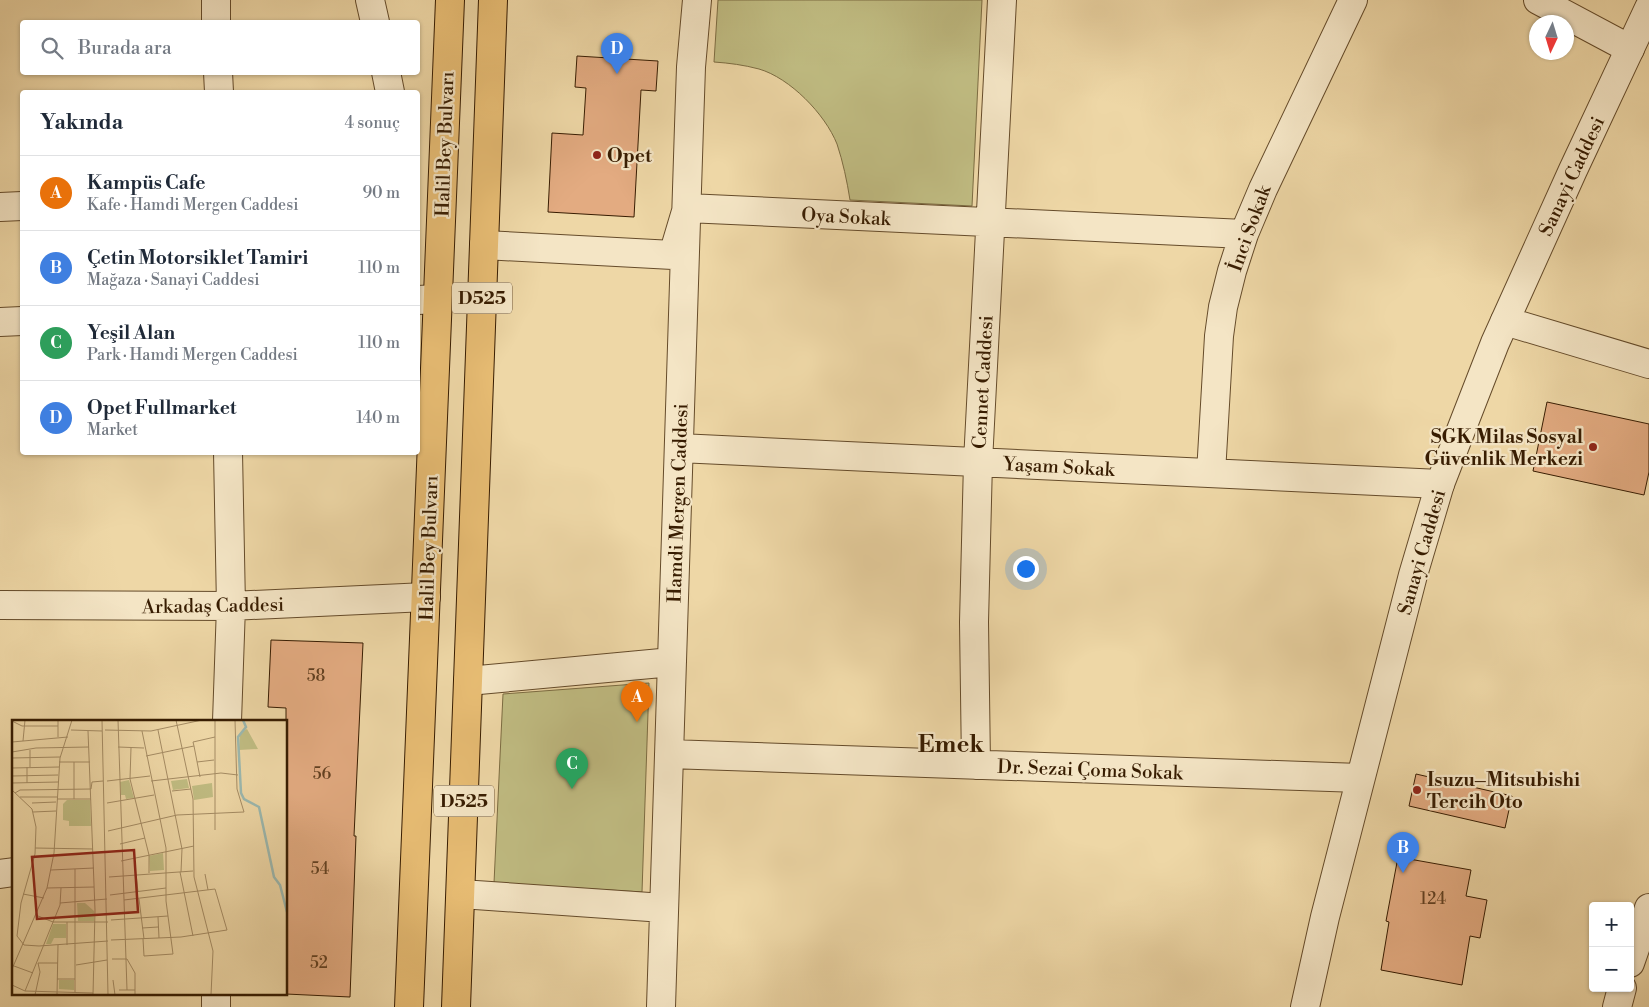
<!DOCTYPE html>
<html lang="tr">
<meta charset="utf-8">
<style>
body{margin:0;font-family:"Libre Bodoni",serif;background:#f2f2f3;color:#1f2937}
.controls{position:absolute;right:15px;bottom:15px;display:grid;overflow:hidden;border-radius:5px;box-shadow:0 1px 4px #0004}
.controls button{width:45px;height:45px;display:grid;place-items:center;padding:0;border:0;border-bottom:1px solid #e0e1e3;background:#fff;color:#1f2937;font:25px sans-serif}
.compass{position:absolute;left:1529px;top:15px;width:45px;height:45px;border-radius:50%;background:#fff;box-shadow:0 1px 4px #0004;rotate:184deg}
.you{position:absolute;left:1025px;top:568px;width:18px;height:18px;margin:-12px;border:4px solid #fff;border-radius:50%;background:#1a73e8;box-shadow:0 0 0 8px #1a73e833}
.badge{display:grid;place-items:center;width:32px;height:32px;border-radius:50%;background:#111827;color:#fff;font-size:16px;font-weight:700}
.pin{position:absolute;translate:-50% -41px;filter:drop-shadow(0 1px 2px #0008)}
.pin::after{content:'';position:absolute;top:26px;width:18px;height:15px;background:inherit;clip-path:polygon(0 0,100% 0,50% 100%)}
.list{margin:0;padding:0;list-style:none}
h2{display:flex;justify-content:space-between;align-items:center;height:65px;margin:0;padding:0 20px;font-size:21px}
h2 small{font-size:16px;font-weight:400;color:#747a83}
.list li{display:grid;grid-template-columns:32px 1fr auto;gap:15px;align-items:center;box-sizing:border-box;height:75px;padding:0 20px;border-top:1px solid #e0e1e3}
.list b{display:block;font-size:19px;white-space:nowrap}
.list p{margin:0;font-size:16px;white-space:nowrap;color:#747a83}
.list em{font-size:16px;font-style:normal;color:#747a83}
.icon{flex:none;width:28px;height:28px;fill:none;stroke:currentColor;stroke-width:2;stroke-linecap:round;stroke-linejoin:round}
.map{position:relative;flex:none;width:1649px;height:1007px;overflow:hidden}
.search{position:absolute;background:#fff;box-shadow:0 1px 4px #0004;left:20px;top:20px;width:400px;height:55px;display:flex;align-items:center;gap:12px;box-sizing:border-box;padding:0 18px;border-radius:5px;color:#747a83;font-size:19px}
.panel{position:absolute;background:#fff;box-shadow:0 1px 4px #0004;left:20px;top:90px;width:400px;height:365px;border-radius:5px}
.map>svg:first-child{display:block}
.green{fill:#c0bc82;stroke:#7c6c42}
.building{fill:#e3ab81;stroke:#371c01}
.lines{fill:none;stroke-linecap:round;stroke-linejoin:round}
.minor-casing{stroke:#654b2a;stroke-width:30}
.tertiary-casing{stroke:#654b2a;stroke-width:30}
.trunk-casing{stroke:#371c01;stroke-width:30}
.minor{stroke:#f4e5c5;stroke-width:28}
.tertiary{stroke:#f4e5c5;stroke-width:28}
.trunk{stroke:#e7bc73;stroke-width:28}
.poi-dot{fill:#8f2418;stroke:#f4e5c5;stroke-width:2}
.labels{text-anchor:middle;stroke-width:4.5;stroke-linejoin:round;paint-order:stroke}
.number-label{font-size:16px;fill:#624021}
.shield{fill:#f4e5c5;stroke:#70583c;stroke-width:1}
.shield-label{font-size:18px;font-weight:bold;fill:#371c01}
.street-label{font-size:19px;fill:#371c01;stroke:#f4e5c5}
.poi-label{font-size:19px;font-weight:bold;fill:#371c01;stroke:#f4e5c5;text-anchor:start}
.district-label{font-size:24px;font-weight:bold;fill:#371c01;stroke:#f4e5c5}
.inset-river{fill:none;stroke:#9bb8af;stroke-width:2.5}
.inset-road{fill:none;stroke:#a58c64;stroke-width:1}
.view{fill:#8f2418;fill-opacity:0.15;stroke:#8f2418;stroke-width:2.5}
.inset-edge{fill:none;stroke:#371c01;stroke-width:2.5}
</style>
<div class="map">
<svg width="1649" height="1007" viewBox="0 0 1649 1007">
<rect width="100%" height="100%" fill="#eed7a6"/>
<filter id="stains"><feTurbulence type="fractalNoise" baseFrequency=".004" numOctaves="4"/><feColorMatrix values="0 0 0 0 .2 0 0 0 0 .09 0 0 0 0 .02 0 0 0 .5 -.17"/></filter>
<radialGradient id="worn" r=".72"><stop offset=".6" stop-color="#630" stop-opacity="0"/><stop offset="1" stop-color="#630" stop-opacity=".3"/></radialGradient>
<path class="green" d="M 718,0 L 982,0 L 972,206 L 850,200 C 847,181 843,162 837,144 C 825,114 790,78 759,69 C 744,65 729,63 714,62 Z
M 649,683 L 642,892 L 494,883 L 503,694 Z"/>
<path class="building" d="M 577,56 L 658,61 L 656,91 L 641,90 L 634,217 L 548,212 L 552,133 L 583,135 L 586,88 L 575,87 Z
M 1547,402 L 1649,424 L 1649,472 L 1644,495 L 1533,471 Z
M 271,640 L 363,643 L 354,836 L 356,836 L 350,997 L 286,994 L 286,708 L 268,707 Z
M 1416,774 L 1512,796 L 1505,828 L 1409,806 Z
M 1398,857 L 1471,870 L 1466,896 L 1487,900 L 1480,938 L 1470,936 L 1462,985 L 1381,970 L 1389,922 L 1386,921 Z"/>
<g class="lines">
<defs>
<path id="minor" d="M 216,0 L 216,22
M 370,0 L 375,22
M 1538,0 L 1630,49
M 218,72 L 219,92
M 386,72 L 390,92
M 0,207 L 22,206
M 484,245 L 673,255 L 687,208 L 1244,234
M 418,300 L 437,299
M 1505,321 L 1649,364
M 0,322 L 22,321
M 679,448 L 1440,484
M 1211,473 L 1219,336 L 1223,307 L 1232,271 L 1244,234 L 1263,189 L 1353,0
M 0,605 L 231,606 L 426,597
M 468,681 L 672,662
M 227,721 L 231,606 L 228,452
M 669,754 L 1360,778
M 976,765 L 974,622 L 978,462 L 1002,0
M 0,874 L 14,872
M 461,894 L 664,908
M 1630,963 L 1649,908
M 216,1007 L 216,993
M 661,1007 L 689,126 L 691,67 L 697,0
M 1617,1007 L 1622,988"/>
<path id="tertiary" d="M 1305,1007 L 1325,917 L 1413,575 L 1440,484 L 1495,343 L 1573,170 L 1649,8"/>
<path id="trunk" d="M 409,1007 L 450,0
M 456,1007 L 493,0"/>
</defs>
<use href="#minor" class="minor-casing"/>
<use href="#tertiary" class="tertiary-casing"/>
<use href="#trunk" class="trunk-casing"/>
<use href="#minor" class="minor"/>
<use href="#tertiary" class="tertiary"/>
<use href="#trunk" class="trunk"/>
</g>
<g class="poi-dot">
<circle cx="597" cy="155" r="5"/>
<circle cx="1593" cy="447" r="5"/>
<circle cx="1417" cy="790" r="5"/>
</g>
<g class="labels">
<g class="number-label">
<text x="316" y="681">58</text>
<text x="322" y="779">56</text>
<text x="320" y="874">54</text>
<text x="1433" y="904">124</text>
<text x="319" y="968">52</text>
</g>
<g class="shield">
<rect x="452" y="282.5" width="60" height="31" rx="4"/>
<rect x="434" y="785.5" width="60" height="31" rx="4"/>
</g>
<g class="shield-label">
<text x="482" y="304">D525</text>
<text x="464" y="807">D525</text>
</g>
<g class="street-label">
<text transform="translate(444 144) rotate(-88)" y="7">Halil Bey Bulvarı</text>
<text transform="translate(1571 176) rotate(-65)" y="7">Sanayi Caddesi</text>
<text transform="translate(846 216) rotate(3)" y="7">Oya Sokak</text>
<text transform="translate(1249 228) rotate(-70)" y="7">İnci Sokak</text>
<text transform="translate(982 382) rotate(-87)" y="7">Cennet Caddesi</text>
<text transform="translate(1059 466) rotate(3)" y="7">Yaşam Sokak</text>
<text transform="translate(677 503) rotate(-88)" y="7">Hamdi Mergen Caddesi</text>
<text transform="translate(428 548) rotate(-88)" y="7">Halil Bey Bulvarı</text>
<text transform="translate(1421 552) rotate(-74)" y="7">Sanayi Caddesi</text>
<text transform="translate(213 605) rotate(-1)" y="7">Arkadaş Caddesi</text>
<text transform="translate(1090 769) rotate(2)" y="7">Dr. Sezai Çoma Sokak</text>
</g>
<g class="poi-label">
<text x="607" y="162">Opet</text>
<text x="1583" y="443" text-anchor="end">SGK Milas Sosyal<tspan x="1583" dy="22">Güvenlik Merkezi</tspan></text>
<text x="1427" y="786">Isuzu–Mitsubishi<tspan x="1427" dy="22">Tercih Oto</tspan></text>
</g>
<g class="district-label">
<text x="951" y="752">Emek</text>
</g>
</g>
<g transform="translate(12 720)">
<rect width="275" height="275" fill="#eed7a6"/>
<path d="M 235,9 L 246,29 L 227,30 L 228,13 ZM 175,59 L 177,68 L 161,70 L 159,61 ZM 117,60 L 122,78 L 114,79 L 113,75 L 109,75 L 108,62 ZM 200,63 L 201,77 L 182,80 L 180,66 ZM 55,80 L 78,80 L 79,106 L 57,106 L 57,101 L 51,100 L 51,84 ZM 151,133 L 152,150 L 138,151 L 137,136 ZM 65,183 L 73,183 L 82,191 L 82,201 L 66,201 ZM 41,204 L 54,204 L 54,218 L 42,218 L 39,224 L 34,224 ZM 47,260 L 62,260 L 62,270 L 47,269 Z" fill="#c0bc82"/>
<path class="inset-river" d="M 231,0 L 234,7 L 226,17 L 229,73 L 232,79 L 247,87 L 262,157 L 268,165 L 275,192"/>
<path class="inset-road" d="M 90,0 L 96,275M 106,0 L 115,270M 164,0 L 181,79 L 182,157 L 201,231 L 199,275M 0,1 L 10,6 L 46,6M 59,10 L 90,11M 93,10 L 139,11 L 190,0M 146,10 L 170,129 L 169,152M 76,11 L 83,190 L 81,275M 130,11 L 154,128 L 154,181 L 161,234 L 132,236 L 131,219M 46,17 L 46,0M 11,21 L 13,0M 0,22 L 56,17M 182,26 L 188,57M 106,27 L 132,28M 119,28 L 118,59 L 137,135 L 137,153M 18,30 L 18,47M 0,32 L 24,28 L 77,27M 134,36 L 182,26 L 181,22 L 203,17M 0,38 L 48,37M 47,42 L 78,42M 185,42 L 202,40M 15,47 L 15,63M 0,48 L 47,47M 0,56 L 46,55M 95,61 L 138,56M 139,61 L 209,53 L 226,55M 0,63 L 46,62M 0,70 L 20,89 L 24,107 L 23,134 L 9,183 L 5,216 L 12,225 L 27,226 L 96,221M 160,71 L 179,69M 3,73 L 8,70 L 79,69 L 80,62 L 91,61M 8,77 L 45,77M 45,79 L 79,79M 62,79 L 62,42M 20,83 L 44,82M 95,83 L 142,75M 21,92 L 44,91M 203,110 L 203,0M 96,111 L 165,95 L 232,92 L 225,69 L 223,0M 108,124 L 133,118M 23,128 L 81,129M 109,141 L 182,126M 63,149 L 63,272M 39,150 L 82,148M 168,152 L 181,216M 124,154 L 126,172M 193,154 L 196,170M 97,157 L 181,151M 35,168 L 82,167M 11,174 L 32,178M 98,175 L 154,168M 127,179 L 132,219M 48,183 L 95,179M 26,196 L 41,202 L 96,202M 146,197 L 147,218M 99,200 L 156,196M 55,202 L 55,225M 130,208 L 146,207M 99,220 L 169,217 L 215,210 L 203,169 L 112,180M 100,239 L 115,239 L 123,253 L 123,275M 64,245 L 95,240M 2,246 L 21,253M 0,249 L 35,168 L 42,133 L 48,38 L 60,0M 45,259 L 63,259M 101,260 L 103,275M 0,265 L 13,271 L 81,273M 107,270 L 123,270M 13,271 L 48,185 L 49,168M 23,275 L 28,252 L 26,243 L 46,243M 45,275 L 46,225"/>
<path class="view" d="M 122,130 L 126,192 L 25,199 L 20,137 Z"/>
<rect width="275" height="275" class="inset-edge"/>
</g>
<rect width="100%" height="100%" filter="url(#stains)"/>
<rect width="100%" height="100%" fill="url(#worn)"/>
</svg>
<div class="controls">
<button>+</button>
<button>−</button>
</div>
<svg class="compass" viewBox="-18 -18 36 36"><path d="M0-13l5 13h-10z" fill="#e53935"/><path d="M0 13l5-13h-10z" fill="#747a83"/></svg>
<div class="you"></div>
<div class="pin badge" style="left:637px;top:722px;background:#e8710a">A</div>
<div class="pin badge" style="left:1403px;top:873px;background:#3f7fe0">B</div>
<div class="pin badge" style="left:572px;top:789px;background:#2e9e5b">C</div>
<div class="pin badge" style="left:617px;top:74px;background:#3f7fe0">D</div>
<div class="search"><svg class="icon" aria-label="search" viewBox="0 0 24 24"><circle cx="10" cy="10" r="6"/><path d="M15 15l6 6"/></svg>Burada ara</div>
<section class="panel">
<h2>Yakında<small>4 sonuç</small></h2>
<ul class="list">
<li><span class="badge" style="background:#e8710a">A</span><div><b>Kampüs Cafe</b><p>Kafe · Hamdi Mergen Caddesi</p></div><em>90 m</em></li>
<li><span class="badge" style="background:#3f7fe0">B</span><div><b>Çetin Motorsiklet Tamiri</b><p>Mağaza · Sanayi Caddesi</p></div><em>110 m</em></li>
<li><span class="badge" style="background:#2e9e5b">C</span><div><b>Yeşil Alan</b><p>Park · Hamdi Mergen Caddesi</p></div><em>110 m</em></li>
<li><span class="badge" style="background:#3f7fe0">D</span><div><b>Opet Fullmarket</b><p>Market</p></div><em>140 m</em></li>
</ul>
</section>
</div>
